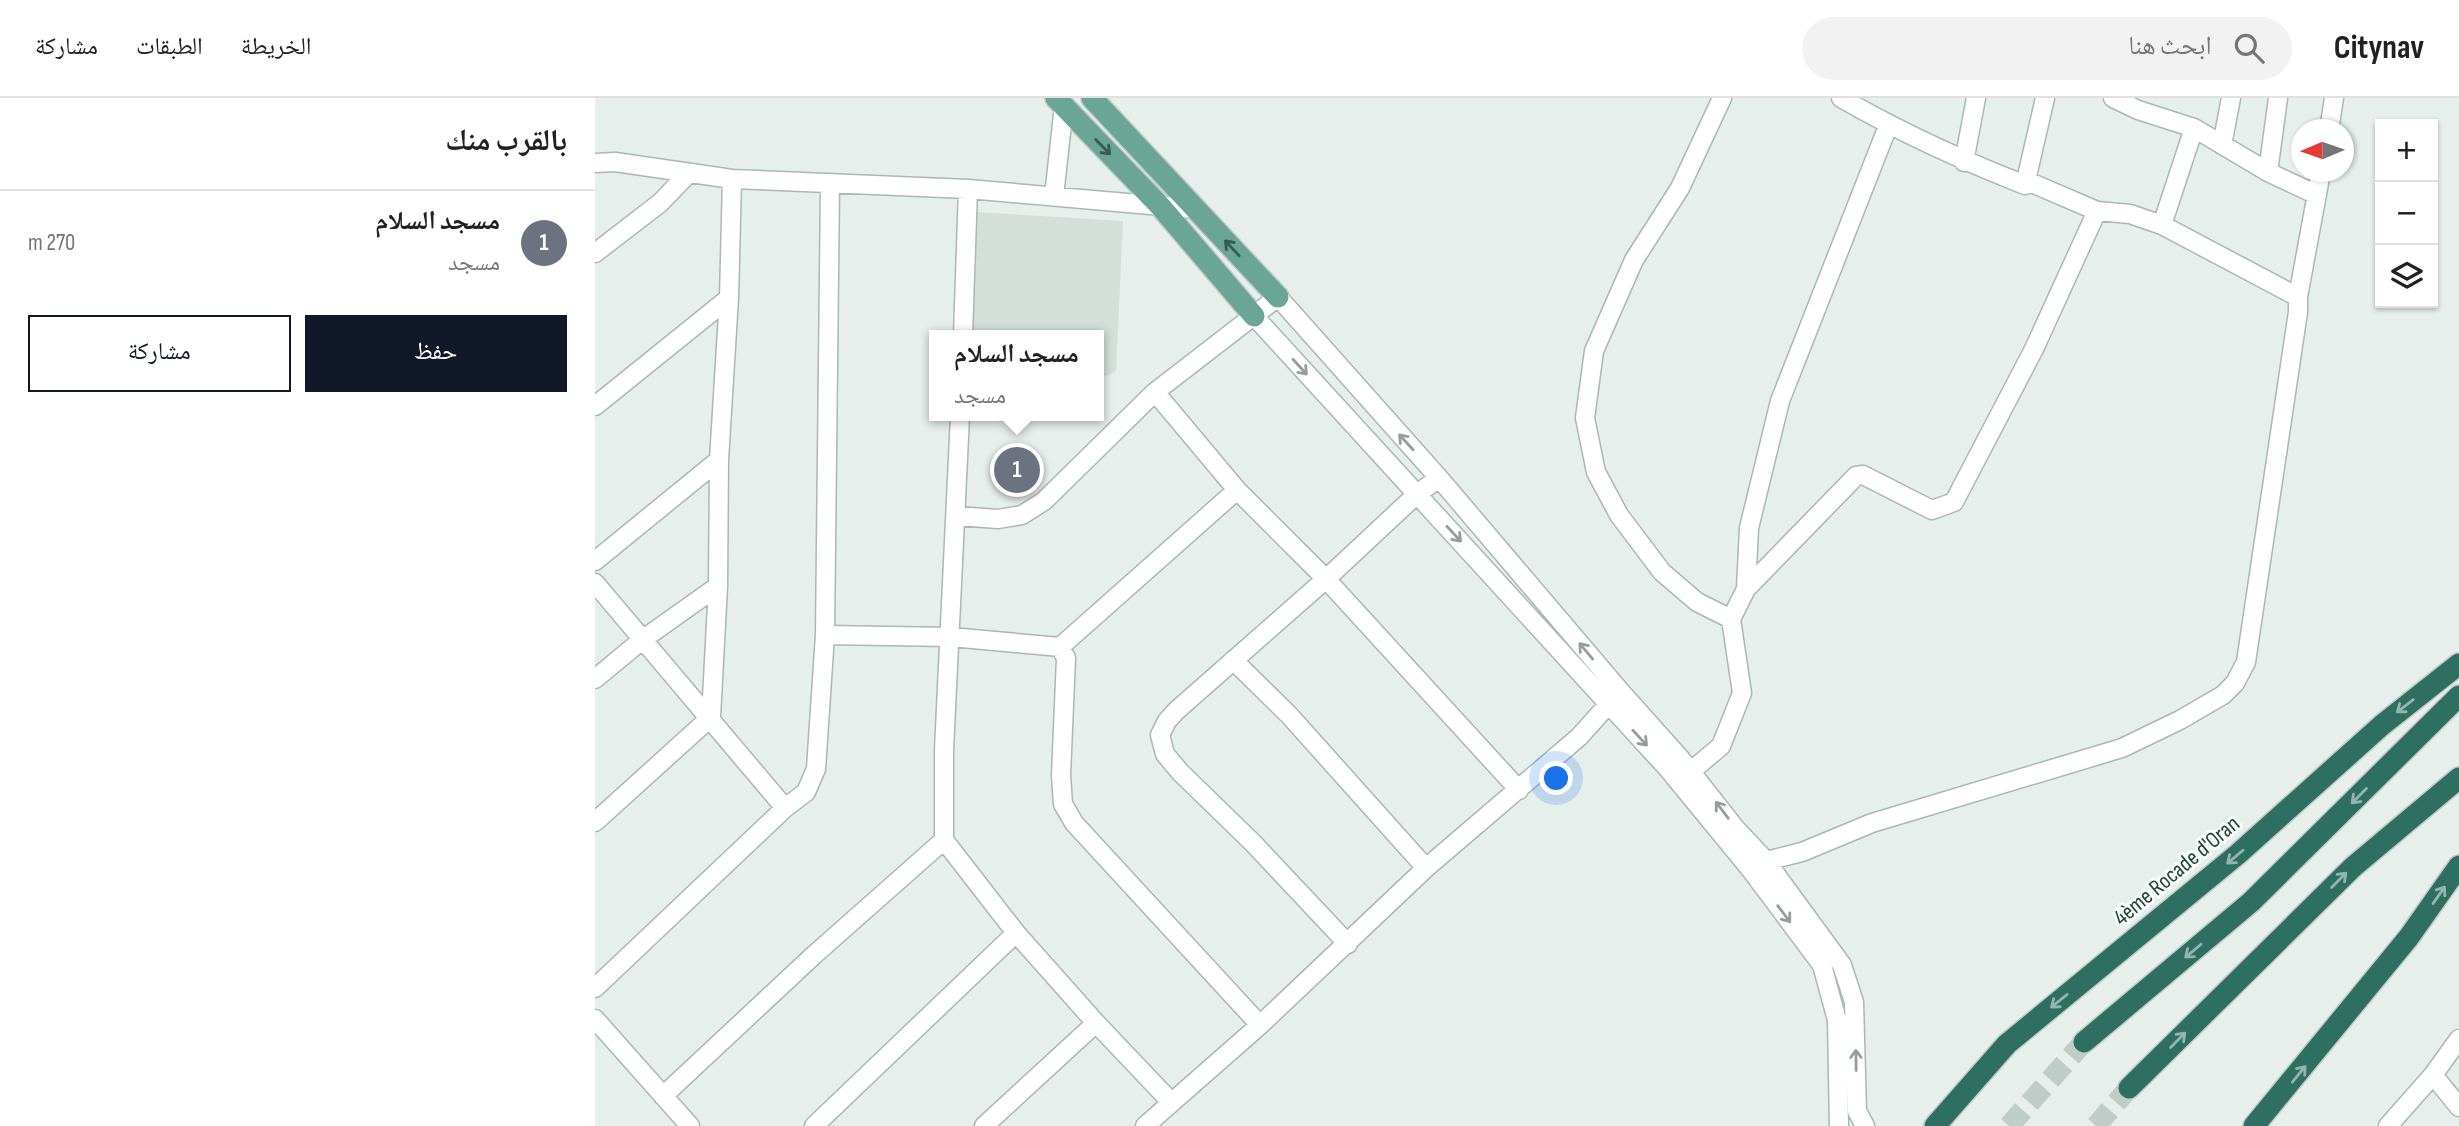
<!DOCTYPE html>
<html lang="ar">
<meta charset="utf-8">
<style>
body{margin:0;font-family:"Sofia Sans Condensed","Noto Naskh Arabic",sans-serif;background:#f2f2f2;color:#202124;direction:rtl}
.controls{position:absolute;right:21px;top:21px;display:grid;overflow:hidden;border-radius:0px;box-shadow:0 2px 5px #0004}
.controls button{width:63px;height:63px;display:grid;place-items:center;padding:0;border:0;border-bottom:2px solid #e0e0e0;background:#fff;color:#202124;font:35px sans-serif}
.compass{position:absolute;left:1696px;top:21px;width:63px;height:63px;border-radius:50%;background:#fff;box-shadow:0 2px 5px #0004;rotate:268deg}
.you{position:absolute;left:962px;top:681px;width:24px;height:24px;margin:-18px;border:5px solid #fff;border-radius:50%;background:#1a73e8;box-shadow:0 0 0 10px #1a73e833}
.badge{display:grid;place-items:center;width:46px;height:46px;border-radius:50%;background:#111827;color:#fff;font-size:23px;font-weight:700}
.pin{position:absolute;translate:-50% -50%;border:4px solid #fff;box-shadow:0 2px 7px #0006}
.popup{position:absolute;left:334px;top:232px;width:175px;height:91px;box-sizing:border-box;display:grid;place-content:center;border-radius:0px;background:#fff;filter:drop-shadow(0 2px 5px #0005);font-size:23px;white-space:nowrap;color:#757577}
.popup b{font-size:26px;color:#202124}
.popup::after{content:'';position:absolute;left:50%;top:100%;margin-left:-14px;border:14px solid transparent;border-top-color:#fff}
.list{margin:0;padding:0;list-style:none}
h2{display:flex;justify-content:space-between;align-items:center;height:91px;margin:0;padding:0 28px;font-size:30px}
h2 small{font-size:23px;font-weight:400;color:#757577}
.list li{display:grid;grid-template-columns:46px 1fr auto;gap:21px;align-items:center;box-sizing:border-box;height:105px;padding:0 28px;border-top:2px solid #e0e0e0}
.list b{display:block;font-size:26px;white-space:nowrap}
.list p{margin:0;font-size:23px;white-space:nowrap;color:#757577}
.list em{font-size:23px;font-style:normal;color:#757577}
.actions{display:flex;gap:14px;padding:21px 28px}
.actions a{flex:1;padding:16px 0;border:2px solid #111827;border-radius:0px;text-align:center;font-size:24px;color:#111827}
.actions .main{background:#111827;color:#fff}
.icon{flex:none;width:38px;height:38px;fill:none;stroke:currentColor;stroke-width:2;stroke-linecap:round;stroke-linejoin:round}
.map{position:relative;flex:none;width:1864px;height:1028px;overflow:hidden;direction:ltr}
header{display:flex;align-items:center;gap:42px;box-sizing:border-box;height:98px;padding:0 35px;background:#fff;border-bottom:2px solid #e0e0e0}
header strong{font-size:33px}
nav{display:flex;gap:38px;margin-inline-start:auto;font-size:24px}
.search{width:490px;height:63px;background:#f2f2f2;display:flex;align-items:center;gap:18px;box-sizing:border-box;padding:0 24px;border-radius:38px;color:#757577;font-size:26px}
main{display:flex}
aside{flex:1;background:#fff}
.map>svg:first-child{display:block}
.built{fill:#d4dfda}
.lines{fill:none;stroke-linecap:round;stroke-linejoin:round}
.highway-tunnel{stroke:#bfccc8;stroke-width:21;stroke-dasharray:21 10;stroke-linecap:butt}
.minor-casing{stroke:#a8b8b2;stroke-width:21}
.major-casing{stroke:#c2cac8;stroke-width:24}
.highway-casing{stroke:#c2cac8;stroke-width:24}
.minor{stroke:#fff;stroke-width:18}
.major{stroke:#6aa596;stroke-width:21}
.highway{stroke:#2f6f62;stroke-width:21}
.oneway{stroke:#365b51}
.oneway2{stroke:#92a09c}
.oneway3{stroke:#93b5ae}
.labels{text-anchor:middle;stroke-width:6;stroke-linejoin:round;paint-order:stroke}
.street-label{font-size:23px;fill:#24423a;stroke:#f7fbf9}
</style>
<header>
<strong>Citynav</strong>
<div class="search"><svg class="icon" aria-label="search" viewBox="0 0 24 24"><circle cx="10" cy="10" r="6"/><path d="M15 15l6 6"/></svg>ابحث هنا</div>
<nav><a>الخريطة</a><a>الطبقات</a><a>مشاركة</a></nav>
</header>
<main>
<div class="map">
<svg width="1864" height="1028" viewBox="0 0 1864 1028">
<rect width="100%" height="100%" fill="#e6efeb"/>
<path class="built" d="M 380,114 L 528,123 L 521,273 L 511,278 L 504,273 L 504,237 L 376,237 Z"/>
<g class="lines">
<path class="highway-tunnel" d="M 1414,1028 L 1489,944
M 1501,1028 L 1534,990"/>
<defs>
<path id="minor" d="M 1127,0 L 1085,90 L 1039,162 L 999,253 L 990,320 L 1001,374 L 1024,417 L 1067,474 L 1102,504 L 1136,521
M 1246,0 C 1305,34 1366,62 1430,87 L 1450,0
M 1518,0 L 1543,12 L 1599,30 L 1673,74 L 1722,97
M 1734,32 L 1739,0
M 1627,47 L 1636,0
M 1369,64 L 1381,0
M 0,65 L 20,64 L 137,81 L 373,91 L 601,111
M 1673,74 L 1683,0
M 1432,83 L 1502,113 L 1535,116 L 1567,127 L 1703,199
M 459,98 L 469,8
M 1567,127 L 1599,30
M 0,155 L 65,105 L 93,76
M 659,218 L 1074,672 L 1156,772 L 1227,867 L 1242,922 L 1244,1028
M 368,237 L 373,91
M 560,294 L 642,392 L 731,481 L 924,692
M 0,308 L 134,200
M 365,318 L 349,652 L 349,742 L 421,835 L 501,925 L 576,1004
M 642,392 L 465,549 L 471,560 L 466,677 L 468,706 L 479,725 L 665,927
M 362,418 L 403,421 L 427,417 L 449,403 L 560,294 L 683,199 L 844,380 L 1026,594 L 1085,660 L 1141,731 L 1171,763 L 1247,867 L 1259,904 L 1262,1013 L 1270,1028
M 0,463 L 124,362
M 0,485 L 190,710
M 1151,491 L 1154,430 L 1185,303 L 1293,28
M 230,537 L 356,539 L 465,549
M 638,562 L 694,617 L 831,770
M 0,581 L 47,542 L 123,488
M 1089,679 L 1126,648 L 1147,595 L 1136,521 L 1151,491 L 1261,378 L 1268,377 L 1337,412 L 1359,404 L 1439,251 L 1502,113
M 0,724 L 116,619 L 123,488 L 124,362 L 134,200 L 137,81
M 1171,763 L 1207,754 L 1277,725 L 1527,650 L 1585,622 L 1628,597 L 1640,585 L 1651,564 L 1703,214 L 1703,199 L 1726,74
M 753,846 L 658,745 L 585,674 L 570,656 L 565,637 L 572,623 L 581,613 L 731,481 L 822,396 L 844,380
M 0,890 L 190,710 L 211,694 L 221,671 L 230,537 L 235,87
M 0,921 L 95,1028
M 1838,977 L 1864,1009
M 68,998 L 219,857 L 349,742
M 219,1028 L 421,835
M 389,1028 L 501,925
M 550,1028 L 665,927 L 831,770 L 984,639 L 1020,599
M 1793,1028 L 1838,977 L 1864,941"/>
<path id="major" d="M 461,0 L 566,109 L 659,218
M 497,0 L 683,199"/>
<path id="highway" d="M 1489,944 L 1656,804 L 1864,598
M 1534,990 L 1758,769 L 1864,680
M 1340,1028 L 1412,946 L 1643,756 L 1787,627 L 1864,566
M 1659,1028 L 1814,839 L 1864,768"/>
</defs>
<use href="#minor" class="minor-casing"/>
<use href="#major" class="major-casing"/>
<use href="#highway" class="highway-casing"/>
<use href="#minor" class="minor"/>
<use href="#major" class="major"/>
<use href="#highway" class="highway"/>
</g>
<defs><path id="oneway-shaft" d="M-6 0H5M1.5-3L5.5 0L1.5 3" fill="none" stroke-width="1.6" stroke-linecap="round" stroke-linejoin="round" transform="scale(1.75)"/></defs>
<g class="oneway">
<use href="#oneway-shaft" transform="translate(508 49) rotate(46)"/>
<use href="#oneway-shaft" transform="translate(637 150) rotate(-133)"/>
</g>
<g class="oneway2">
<use href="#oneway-shaft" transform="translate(705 269) rotate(48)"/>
<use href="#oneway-shaft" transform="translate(811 344) rotate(-132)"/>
<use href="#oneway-shaft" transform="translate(859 436) rotate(47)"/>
<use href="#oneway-shaft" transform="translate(991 553) rotate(-130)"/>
<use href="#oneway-shaft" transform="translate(1045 640) rotate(47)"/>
<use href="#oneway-shaft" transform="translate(1127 712) rotate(-127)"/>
<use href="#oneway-shaft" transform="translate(1189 816) rotate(53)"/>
<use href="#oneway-shaft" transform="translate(1261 962) rotate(-91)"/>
</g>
<g class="oneway3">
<use href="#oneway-shaft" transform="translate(1810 608) rotate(142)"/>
<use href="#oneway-shaft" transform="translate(1764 698) rotate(135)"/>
<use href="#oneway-shaft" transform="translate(1640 759) rotate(140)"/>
<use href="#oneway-shaft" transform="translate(1744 782) rotate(-45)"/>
<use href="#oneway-shaft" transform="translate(1844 797) rotate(-55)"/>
<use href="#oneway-shaft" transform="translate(1598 853) rotate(140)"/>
<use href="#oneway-shaft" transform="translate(1464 903) rotate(141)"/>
<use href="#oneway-shaft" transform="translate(1583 942) rotate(-45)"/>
<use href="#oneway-shaft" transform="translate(1704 976) rotate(-51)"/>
</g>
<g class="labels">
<g class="street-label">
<text transform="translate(1581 772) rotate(-40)" y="8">4ème Rocade d'Oran</text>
</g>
</g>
</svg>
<div class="controls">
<button>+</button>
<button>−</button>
<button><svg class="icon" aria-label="layers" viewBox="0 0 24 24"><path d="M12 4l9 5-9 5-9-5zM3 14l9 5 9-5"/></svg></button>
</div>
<svg class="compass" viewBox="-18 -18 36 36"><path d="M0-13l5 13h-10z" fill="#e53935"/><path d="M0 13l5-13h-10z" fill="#757577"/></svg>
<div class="you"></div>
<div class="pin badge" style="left:422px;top:372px;background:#6b7280">1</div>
<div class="popup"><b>مسجد السلام</b>مسجد</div>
</div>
<aside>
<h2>بالقرب منك<small></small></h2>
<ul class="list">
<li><span class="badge" style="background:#6b7280">1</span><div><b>مسجد السلام</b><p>مسجد</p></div><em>270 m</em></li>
</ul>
<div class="actions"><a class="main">حفظ</a><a>مشاركة</a></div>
</aside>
</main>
